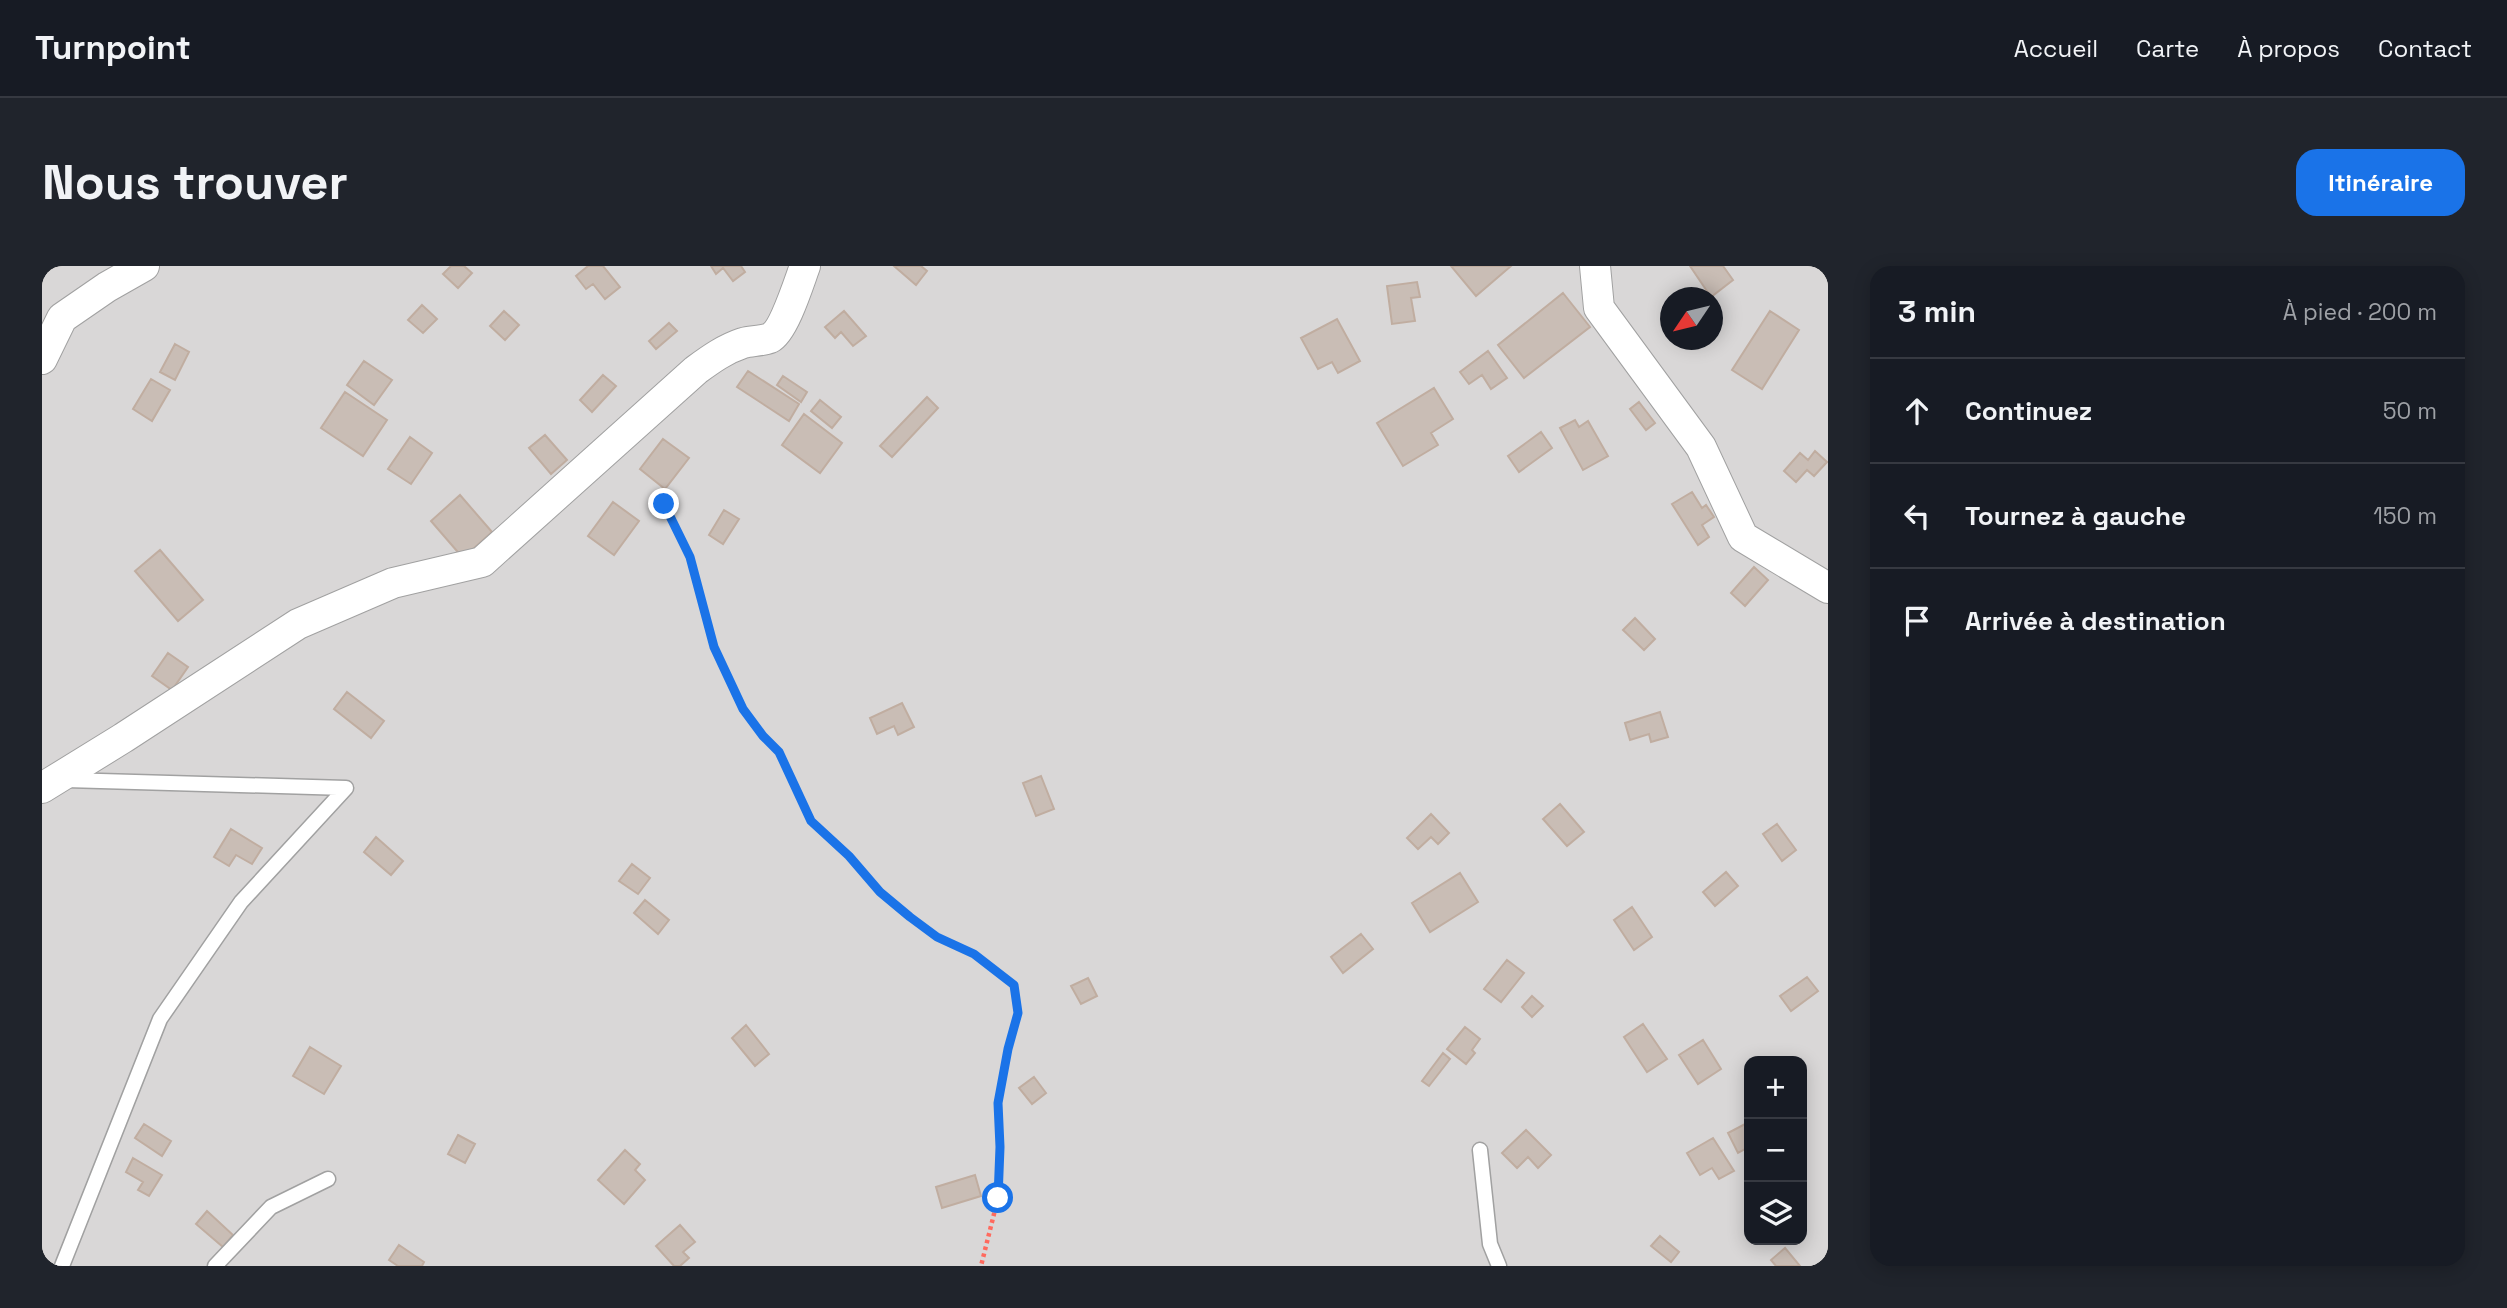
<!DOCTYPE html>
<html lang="fr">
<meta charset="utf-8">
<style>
body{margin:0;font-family:"Space Grotesk",sans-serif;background:#20242c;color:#f1f3f6}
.controls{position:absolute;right:21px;bottom:21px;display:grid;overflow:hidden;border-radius:14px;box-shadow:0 4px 18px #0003}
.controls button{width:63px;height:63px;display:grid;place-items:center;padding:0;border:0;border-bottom:2px solid #363941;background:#171b24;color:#f1f3f6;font:35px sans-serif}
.compass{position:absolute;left:1618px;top:21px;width:63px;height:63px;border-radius:50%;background:#171b24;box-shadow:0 4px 18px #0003;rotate:235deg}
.stop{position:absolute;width:21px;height:21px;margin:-16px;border:5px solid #1a73e8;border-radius:50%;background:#fff}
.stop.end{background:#1a73e8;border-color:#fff;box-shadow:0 2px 7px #0008}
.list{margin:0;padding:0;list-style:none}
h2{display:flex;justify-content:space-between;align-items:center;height:91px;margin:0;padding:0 28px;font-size:30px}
h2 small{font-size:23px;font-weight:400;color:#9ea1a6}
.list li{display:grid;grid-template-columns:46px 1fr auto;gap:21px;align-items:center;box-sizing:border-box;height:105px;padding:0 28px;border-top:2px solid #363941}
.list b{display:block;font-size:26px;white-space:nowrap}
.list em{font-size:23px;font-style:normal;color:#9ea1a6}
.icon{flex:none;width:38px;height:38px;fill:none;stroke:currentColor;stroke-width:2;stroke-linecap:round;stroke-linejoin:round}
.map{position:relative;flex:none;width:1786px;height:1000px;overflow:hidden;border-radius:21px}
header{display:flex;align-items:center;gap:42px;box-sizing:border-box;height:98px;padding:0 35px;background:#171b24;border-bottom:2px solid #363941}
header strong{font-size:33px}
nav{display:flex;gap:38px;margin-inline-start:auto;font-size:24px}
.intro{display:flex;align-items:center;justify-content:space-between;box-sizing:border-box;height:168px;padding:0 42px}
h1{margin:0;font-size:49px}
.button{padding:18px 32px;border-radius:21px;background:#1a73e8;color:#fff;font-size:24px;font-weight:700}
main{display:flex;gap:42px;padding:0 42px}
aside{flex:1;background:#171b24;border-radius:21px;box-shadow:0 4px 18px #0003}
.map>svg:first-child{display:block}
.residential{fill:#d9d7d7;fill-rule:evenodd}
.building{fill:#c9bdb5;stroke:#c0ada0;stroke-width:2}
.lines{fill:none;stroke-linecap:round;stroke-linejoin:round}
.service-casing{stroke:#a1a1a1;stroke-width:17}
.minor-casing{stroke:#a1a1a1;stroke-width:32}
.path{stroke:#ff6a5e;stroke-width:4.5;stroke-dasharray:3.5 3.5;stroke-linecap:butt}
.service{stroke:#fff;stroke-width:14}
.minor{stroke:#fff;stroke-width:30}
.route{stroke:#1a73e8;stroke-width:9}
</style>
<header>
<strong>Turnpoint</strong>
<nav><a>Accueil</a><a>Carte</a><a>À propos</a><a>Contact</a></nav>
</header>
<div class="intro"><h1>Nous trouver</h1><a class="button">Itinéraire</a></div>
<main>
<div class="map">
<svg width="1786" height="1000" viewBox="0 0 1786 1000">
<rect width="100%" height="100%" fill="#ede8de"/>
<path class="residential" d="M 0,0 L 1786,0 L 1786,1000 L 0,1000 ZM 1629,32 L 1671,32 L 1671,74 L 1629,74 ZM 1707,795 L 1760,795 L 1760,974 L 1707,974 Z"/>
<path class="building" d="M 409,0 L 422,0 L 430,7 L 416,22 L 401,8 Z
M 546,0 L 561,0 L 578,21 L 563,33 L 551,18 L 544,23 L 534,10 Z
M 669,0 L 699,0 L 703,6 L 691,15 L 681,2 L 674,8 Z
M 852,0 L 879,0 L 885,5 L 874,19 Z
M 1409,0 L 1469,0 L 1434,30 Z
M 1648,0 L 1681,0 L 1691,14 L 1669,31 Z
M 1375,16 L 1378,31 L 1369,32 L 1373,55 L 1350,58 L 1345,20 Z
M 1521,27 L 1548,61 L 1482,112 L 1456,79 Z
M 380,39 L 395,53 L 381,67 L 366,54 Z
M 462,45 L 477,59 L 463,74 L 448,60 Z
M 802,45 L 824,70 L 811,80 L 799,66 L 793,72 L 783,61 Z
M 1728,45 L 1757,64 L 1720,123 L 1690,104 Z
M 1295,53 L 1318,95 L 1296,107 L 1290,96 L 1276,103 L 1259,72 Z
M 627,57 L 635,65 L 614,83 L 607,75 Z
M 133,78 L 147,86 L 133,114 L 118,106 Z
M 1446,85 L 1465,112 L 1449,123 L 1440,109 L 1427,118 L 1418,106 Z
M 322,95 L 350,114 L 332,139 L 305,119 Z
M 706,105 L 757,138 L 747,155 L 695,121 Z
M 561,109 L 574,120 L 550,146 L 538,134 Z
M 741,110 L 765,126 L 759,136 L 735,119 Z
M 109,113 L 128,124 L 110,155 L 91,143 Z
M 1392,122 L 1411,153 L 1389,167 L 1396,179 L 1361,200 L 1335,157 Z
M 303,126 L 345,154 L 321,190 L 279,162 Z
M 885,131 L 896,142 L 850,191 L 838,180 Z
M 778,134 L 799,151 L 790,162 L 769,145 Z
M 1597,136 L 1613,157 L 1604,164 L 1588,143 Z
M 762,148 L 800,177 L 778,207 L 740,179 Z
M 1533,154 L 1537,161 L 1546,155 L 1566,190 L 1541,204 L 1518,162 Z
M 1499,166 L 1510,182 L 1477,206 L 1466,190 Z
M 503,169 L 525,194 L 509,208 L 487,182 Z
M 368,171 L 390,187 L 369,218 L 346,203 Z
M 621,173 L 647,192 L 623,223 L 598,203 Z
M 1773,185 L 1785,196 L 1772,210 L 1765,204 L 1754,216 L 1742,205 L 1758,187 L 1766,194 Z
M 1650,226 L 1660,242 L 1664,239 L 1672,251 L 1660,259 L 1667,271 L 1656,279 L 1630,238 Z
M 418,229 L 450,266 L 421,292 L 389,255 Z
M 571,236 L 597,255 L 572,289 L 546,270 Z
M 682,244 L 697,253 L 681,278 L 667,269 Z
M 118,284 L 161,334 L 136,355 L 93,305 Z
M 1712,301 L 1726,314 L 1703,340 L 1689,327 Z
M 1593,352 L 1613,373 L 1602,384 L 1581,364 Z
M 126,387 L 146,401 L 130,424 L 110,410 Z
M 305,426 L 342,455 L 329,472 L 292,443 Z
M 860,437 L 872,461 L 856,469 L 852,460 L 835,468 L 828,452 Z
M 1618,446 L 1626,471 L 1609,476 L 1607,468 L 1588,474 L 1583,457 Z
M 999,510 L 1012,543 L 994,550 L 981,517 Z
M 1518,538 L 1542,566 L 1525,580 L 1501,553 Z
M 1389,548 L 1407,567 L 1396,578 L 1389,571 L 1376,583 L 1365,572 Z
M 1735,558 L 1754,584 L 1740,595 L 1721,568 Z
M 189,563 L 220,582 L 210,598 L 194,589 L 187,600 L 172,591 Z
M 334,571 L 361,595 L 349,609 L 322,586 Z
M 590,598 L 608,612 L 596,628 L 577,615 Z
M 1684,606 L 1696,620 L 1673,640 L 1661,626 Z
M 1418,607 L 1436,636 L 1388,666 L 1370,637 Z
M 603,634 L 627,654 L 616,668 L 592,647 Z
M 1590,641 L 1610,671 L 1592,684 L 1572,654 Z
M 1319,668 L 1331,683 L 1301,707 L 1289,691 Z
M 1465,694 L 1482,707 L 1459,736 L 1442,723 Z
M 1765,711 L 1776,725 L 1749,745 L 1738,730 Z
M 1046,712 L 1055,730 L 1039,738 L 1029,720 Z
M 1490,730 L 1501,740 L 1490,751 L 1480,741 Z
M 1601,758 L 1625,793 L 1605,806 L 1582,771 Z
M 704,759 L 727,788 L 713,800 L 690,772 Z
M 1423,761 L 1438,773 L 1430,784 L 1433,787 L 1424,798 L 1405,783 Z
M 1661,774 L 1679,803 L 1656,818 L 1637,789 Z
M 268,781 L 299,800 L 282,828 L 251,810 Z
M 1401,787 L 1408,793 L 1387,820 L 1380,815 Z
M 992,811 L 1004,827 L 990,838 L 977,822 Z
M 1707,856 L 1707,881 L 1696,887 L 1686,867 Z
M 102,858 L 129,875 L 120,890 L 93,872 Z
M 1484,864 L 1509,889 L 1496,902 L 1486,891 L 1475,902 L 1460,887 Z
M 416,869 L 433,878 L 423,897 L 406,888 Z
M 1671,872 L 1692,905 L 1677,913 L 1670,902 L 1658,909 L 1645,887 Z
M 583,884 L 598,898 L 593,904 L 603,914 L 582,938 L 556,914 Z
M 91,892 L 120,909 L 107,930 L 96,924 L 101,916 L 84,906 Z
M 933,909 L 939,930 L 900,942 L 894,921 Z
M 165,945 L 191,969 L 181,981 L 154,958 Z
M 638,959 L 653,976 L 641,986 L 647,992 L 638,1000 L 632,1000 L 614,980 Z
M 1618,970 L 1637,986 L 1629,996 L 1609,980 Z
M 357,979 L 382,996 L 380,1000 L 356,1000 L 347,994 Z
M 1743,982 L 1758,1000 L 1734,1000 L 1729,994 Z"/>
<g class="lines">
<defs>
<path id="service" d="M 1438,884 L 1448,978 L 1457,1000
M 20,1000 L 118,753 L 199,636 L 304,522 L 24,514
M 173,1000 L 229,941 L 286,913"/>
<path id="minor" d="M 1553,0 L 1557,42 L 1659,181 L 1701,271 L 1786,322
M 0,93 L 20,52 L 65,21 L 102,0
M 0,522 L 81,472 L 256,358 L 351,317 L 440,296 L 654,104 C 669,93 683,83 701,77 C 709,75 720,75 728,72 C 742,65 757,16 763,0"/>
</defs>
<use href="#service" class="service-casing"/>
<use href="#minor" class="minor-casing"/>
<path class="path" d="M 622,238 L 648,291 L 672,381 L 701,443 L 721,470 L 737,486 L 769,555 L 807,590 L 837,626 L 868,651 L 895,671 L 932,688 L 972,719 L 976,747 L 966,783 L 956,837 L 958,881 L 956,932 L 939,1000"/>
<use href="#service" class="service"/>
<use href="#minor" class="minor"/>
</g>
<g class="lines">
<path class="route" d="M 622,238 L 648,291 L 672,381 L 701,443 L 721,470 L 737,486 L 769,555 L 807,590 L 838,626 L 868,651 L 895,671 L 932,688 L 972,719 L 976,747 L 966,783 L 956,837 L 958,881 L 956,932"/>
</g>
</svg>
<div class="controls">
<button>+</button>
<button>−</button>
<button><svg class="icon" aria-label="layers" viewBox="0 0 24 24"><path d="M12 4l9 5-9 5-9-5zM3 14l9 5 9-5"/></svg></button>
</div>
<svg class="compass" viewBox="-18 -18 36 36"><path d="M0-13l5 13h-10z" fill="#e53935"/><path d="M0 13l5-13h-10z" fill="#9ea1a6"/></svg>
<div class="stop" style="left:956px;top:932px"></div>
<div class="stop end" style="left:622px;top:238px"></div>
</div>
<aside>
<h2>3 min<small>À pied · 200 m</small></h2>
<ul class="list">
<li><svg class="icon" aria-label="ahead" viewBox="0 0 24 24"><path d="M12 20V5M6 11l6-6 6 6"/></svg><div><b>Continuez</b></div><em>50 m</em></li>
<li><svg class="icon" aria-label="left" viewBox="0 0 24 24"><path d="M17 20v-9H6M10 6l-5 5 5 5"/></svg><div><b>Tournez à gauche</b></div><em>150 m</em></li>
<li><svg class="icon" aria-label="arrive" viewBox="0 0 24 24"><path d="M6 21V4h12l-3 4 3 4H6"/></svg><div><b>Arrivée à destination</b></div></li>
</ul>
</aside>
</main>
